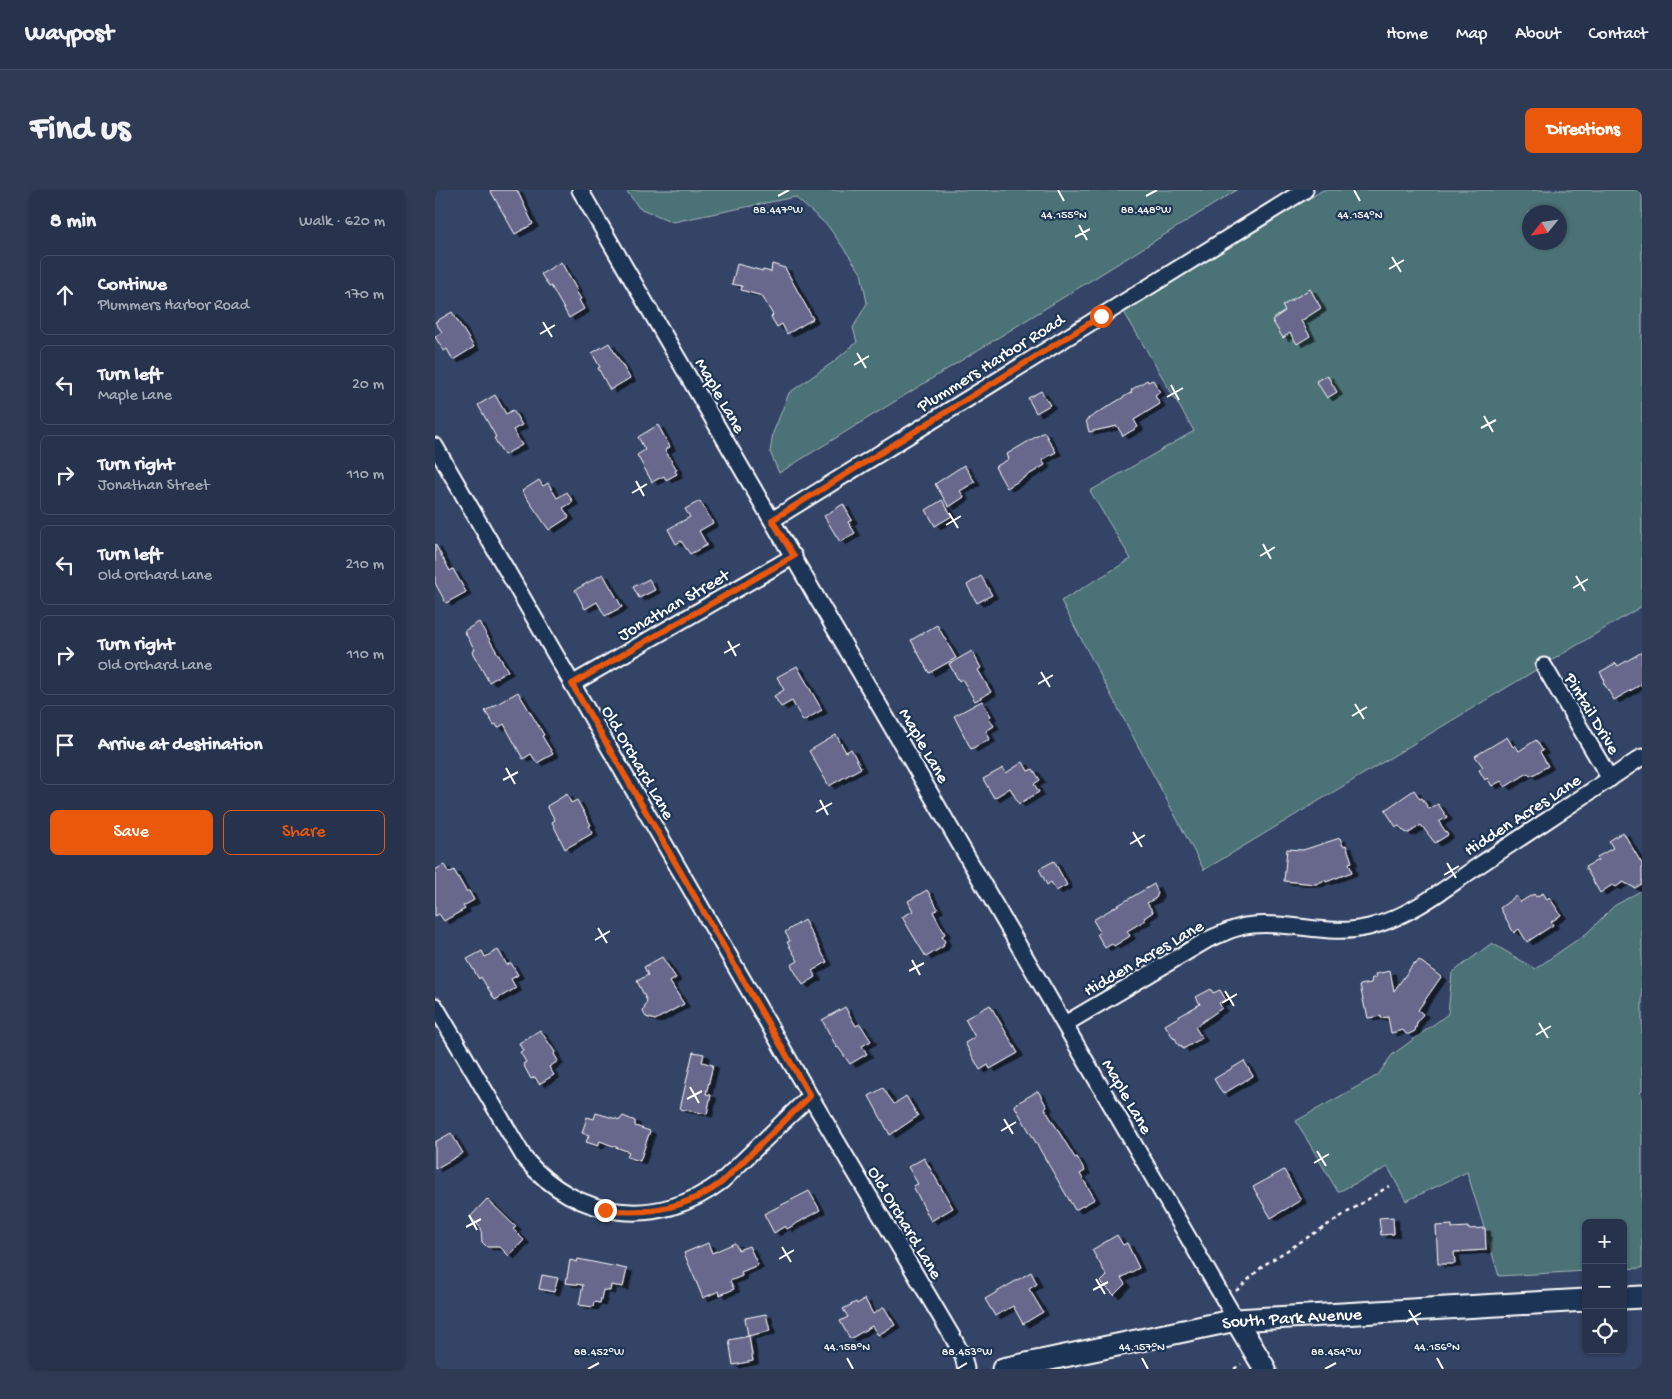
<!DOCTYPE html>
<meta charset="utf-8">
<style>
body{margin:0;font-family:"Gochi Hand",sans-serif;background:#2f3b54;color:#f1f3f6}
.controls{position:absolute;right:15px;bottom:15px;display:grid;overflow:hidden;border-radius:8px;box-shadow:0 1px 4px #0004}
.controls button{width:45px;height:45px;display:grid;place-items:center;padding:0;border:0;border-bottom:1px solid #434e65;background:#27334d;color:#f1f3f6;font:25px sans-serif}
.compass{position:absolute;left:1087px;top:15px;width:45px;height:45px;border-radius:50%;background:#27334d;box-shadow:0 1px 4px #0004;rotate:240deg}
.stop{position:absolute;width:15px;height:15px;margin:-11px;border:4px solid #ea580c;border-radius:50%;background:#fff}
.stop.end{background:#ea580c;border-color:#fff;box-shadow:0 1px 5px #0008}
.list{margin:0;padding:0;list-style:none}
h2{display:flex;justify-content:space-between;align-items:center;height:65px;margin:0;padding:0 20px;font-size:21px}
h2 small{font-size:16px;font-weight:400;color:#a4aab6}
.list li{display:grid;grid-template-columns:32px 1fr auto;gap:15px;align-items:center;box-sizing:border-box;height:80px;margin:0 10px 10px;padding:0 10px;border:1px solid #434e65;border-radius:8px}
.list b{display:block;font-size:19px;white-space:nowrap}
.list p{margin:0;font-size:16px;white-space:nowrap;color:#a4aab6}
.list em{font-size:16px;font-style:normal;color:#a4aab6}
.actions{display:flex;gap:10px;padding:15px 20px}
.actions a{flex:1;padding:11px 0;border:1px solid #ea580c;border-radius:8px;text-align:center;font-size:18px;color:#ea580c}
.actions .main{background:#ea580c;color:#fff}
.icon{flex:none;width:28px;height:28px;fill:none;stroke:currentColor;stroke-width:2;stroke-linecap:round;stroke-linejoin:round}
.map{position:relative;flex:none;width:1207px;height:1179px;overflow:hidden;border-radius:8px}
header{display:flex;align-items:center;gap:30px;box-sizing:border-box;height:70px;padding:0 25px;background:#27334d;border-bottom:1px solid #434e65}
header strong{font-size:24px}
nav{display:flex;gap:28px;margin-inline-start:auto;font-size:18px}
.intro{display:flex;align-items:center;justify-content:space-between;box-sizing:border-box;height:120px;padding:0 30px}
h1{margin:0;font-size:35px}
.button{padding:12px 22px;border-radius:8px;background:#ea580c;color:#fff;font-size:18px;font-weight:700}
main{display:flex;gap:30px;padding:0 30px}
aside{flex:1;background:#27334d;border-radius:8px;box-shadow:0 1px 4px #0004}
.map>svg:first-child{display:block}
.green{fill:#4b7276;stroke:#a5b8ba;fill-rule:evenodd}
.building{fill:#68688c;stroke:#fff;filter:url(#shadow)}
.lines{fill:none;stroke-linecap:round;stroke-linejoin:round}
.street-casing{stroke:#fff;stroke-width:19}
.secondary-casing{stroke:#fff;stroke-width:25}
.path{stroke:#fff;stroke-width:2.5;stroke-dasharray:4 4;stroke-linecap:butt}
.street{stroke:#1d3557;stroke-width:15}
.secondary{stroke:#1d3557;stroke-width:21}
.route{stroke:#ea580c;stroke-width:6}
.ticks{fill:none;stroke:#fff;stroke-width:2}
.labels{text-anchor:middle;stroke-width:4.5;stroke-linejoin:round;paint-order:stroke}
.street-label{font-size:18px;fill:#fff;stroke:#1d3557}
.ticks-label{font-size:12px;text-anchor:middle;fill:#fff;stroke:#1d3557;stroke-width:4.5;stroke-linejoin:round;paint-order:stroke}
</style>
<header>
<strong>Waypost</strong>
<nav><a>Home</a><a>Map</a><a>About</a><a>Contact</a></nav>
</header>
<div class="intro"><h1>Find us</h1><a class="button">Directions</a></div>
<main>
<aside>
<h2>8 min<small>Walk · 620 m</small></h2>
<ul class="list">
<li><svg class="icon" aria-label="ahead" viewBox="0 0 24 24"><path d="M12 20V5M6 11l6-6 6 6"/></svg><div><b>Continue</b><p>Plummers Harbor Road</p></div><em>170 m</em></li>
<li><svg class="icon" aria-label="left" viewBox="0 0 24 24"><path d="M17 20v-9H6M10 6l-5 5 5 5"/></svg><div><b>Turn left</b><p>Maple Lane</p></div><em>20 m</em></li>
<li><svg class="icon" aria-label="right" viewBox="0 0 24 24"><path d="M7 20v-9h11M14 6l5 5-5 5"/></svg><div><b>Turn right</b><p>Jonathan Street</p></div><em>110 m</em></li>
<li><svg class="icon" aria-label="left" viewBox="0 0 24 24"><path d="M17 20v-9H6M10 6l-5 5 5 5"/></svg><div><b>Turn left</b><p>Old Orchard Lane</p></div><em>210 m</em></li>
<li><svg class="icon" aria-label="right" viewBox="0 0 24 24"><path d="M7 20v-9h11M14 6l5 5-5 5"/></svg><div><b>Turn right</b><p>Old Orchard Lane</p></div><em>110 m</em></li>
<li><svg class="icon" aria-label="arrive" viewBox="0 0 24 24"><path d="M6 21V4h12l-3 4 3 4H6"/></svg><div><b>Arrive at destination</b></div></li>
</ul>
<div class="actions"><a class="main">Save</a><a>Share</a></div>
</aside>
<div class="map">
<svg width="1207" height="1179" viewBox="0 0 1207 1179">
<defs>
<filter id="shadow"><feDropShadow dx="5.5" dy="3" stdDeviation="0" flood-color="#0009"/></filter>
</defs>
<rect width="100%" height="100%" fill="#344467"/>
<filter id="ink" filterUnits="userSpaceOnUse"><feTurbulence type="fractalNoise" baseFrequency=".02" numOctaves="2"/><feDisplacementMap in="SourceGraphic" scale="10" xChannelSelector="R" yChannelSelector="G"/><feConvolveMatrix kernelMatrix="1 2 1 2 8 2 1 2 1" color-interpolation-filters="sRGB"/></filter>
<g filter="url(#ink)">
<path class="green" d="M 191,0 L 802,0 L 344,283 L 335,262 L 338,243 L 354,203 L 397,173 L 422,152 L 418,138 L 432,113 L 426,83 L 393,36 L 360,7 L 238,32 L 204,18 Z
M 888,0 L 1207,0 L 1207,416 L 769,680 L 626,411 L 696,369 L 655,301 L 759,241 L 689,122 ZM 1094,22 L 1124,22 L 1124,52 L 1094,52 Z
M 1207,700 L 1207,901 L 1205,903 L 1207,907 L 1207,1078 L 1188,1079 L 1188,1033 L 1151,1033 L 1151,1081 L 1064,1086 L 1032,982 L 971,1011 L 953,977 L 903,1002 L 861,931 L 943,885 L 957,865 L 1013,824 L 1017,783 L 1057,753 L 1100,779 L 1152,743 L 1179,716 Z"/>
<path class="building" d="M 55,0 L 82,0 L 98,34 L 80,44 Z
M 126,72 L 142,100 L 141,101 L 146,109 L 144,110 L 149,119 L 134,128 L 116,96 L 114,97 L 106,84 Z
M 302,74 L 328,81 L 328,80 L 336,82 L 337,74 L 350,78 L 378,129 L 352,144 L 347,134 L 342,137 L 336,127 L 338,125 L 327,106 L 306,100 L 307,96 L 297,94 Z
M 875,99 L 886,118 L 866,131 L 875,146 L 862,154 L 855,143 L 848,148 L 837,130 L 850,121 L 847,116 Z
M 17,122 L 39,157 L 18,170 L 12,159 L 9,161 L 0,147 L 7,142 L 0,132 Z
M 174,153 L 195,188 L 175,200 L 163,178 L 165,177 L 157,163 Z
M 892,185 L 902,202 L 892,208 L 881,191 Z
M 712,190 L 713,192 L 718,190 L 725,202 L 720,206 L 725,214 L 699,230 L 703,237 L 688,246 L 682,236 L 654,242 L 651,230 L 697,202 L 696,200 Z
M 606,201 L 615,215 L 601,223 L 593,208 Z
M 60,205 L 71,224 L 78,220 L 87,235 L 78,240 L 87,255 L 69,265 L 59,248 L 61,247 L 43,215 Z
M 223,235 L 235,257 L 230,260 L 242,280 L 240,281 L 242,284 L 231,290 L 229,286 L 217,292 L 202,265 L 210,260 L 203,247 Z
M 609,242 L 621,262 L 607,270 L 610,275 L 572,298 L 560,277 L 574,269 L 572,264 Z
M 529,275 L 540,292 L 525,301 L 529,307 L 514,317 L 500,294 Z
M 104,290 L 108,296 L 113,293 L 122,308 L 132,302 L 138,312 L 128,318 L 134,327 L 114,340 L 87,301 Z
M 507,310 L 517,326 L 500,336 L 491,320 Z
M 265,311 L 278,333 L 264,341 L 272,355 L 255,364 L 246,351 L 241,354 L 233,339 L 255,327 L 250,319 Z
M 408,314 L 417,330 L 413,332 L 420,343 L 405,352 L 389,326 Z
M 0,354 L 15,381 L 18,379 L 31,402 L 11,413 L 0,393 Z
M 168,384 L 187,417 L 170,426 L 162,412 L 150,419 L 140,400 Z
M 546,386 L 557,405 L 542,413 L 532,395 Z
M 214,389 L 220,400 L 204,408 L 198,397 Z
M 44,432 L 73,481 L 54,492 L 37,462 L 40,460 L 29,441 Z
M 502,435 L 521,468 L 494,483 L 476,450 Z
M 537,461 L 546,478 L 543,480 L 556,502 L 540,511 L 527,489 L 524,491 L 514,474 Z
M 1207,462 L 1207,494 L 1179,510 L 1168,492 L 1170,491 L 1165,482 L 1181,473 L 1183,476 Z
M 362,476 L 387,520 L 368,531 L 357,511 L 346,517 L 339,506 L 349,500 L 342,487 Z
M 83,502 L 109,545 L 107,546 L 118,564 L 102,573 L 96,564 L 88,569 L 69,534 L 63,538 L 61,534 L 59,535 L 50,521 Z
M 547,511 L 556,526 L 554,528 L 559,536 L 551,541 L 555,549 L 536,559 L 519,526 Z
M 401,545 L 411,562 L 416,559 L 426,578 L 394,596 L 374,561 Z
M 1072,547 L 1078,557 L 1080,555 L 1084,561 L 1101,550 L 1108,561 L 1105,562 L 1113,576 L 1098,585 L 1095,586 L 1093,583 L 1070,597 L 1066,591 L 1057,596 L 1052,588 L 1050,590 L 1044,580 L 1048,577 L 1040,566 Z
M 588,572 L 593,581 L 598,579 L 605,590 L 599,594 L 604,602 L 584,614 L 575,598 L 559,608 L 548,589 L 568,578 L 571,583 Z
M 979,600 L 985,609 L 987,608 L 994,619 L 1003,614 L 1012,627 L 1004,632 L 1013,645 L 1000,653 L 986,635 L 974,643 L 970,642 L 964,636 L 961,637 L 950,620 Z
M 132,604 L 136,613 L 142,610 L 156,635 L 154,636 L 158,643 L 130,659 L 117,632 L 120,630 L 112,616 Z
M 1188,642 L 1207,674 L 1207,694 L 1200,698 L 1188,692 L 1181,697 L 1177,695 L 1165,703 L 1150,677 L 1163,670 L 1162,667 L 1178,658 L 1174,651 Z
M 905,648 L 908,656 L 911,655 L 917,672 L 914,673 L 917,682 L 891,692 L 890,690 L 881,694 L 849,691 L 852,659 L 868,660 Z
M 619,671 L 632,695 L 621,701 L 616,692 L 612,695 L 604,679 Z
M 9,675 L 14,683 L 19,680 L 31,701 L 34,701 L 39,710 L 28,716 L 30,719 L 9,731 L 4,724 L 0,726 L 0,680 Z
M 719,694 L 723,703 L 721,708 L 712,713 L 718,722 L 709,728 L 711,730 L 692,741 L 695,746 L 679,756 L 677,754 L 670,758 L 662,744 L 665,742 L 658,730 Z
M 492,700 L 503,719 L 498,722 L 510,744 L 507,746 L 510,752 L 508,754 L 509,756 L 491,767 L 467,727 L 478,721 L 473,711 Z
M 1108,703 L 1112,709 L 1114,707 L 1126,725 L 1116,732 L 1118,735 L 1092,752 L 1084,739 L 1079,743 L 1065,718 L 1081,706 L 1085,712 L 1099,704 L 1101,707 Z
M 369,730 L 392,772 L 377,781 L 381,787 L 368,795 L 356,775 L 363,771 L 352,752 L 355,751 L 350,742 Z
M 63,760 L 72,775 L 76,773 L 83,785 L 76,789 L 81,798 L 60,810 L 46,787 L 44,789 L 32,769 L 47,761 L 50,767 Z
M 227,767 L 241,788 L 235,792 L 249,814 L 220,830 L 211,827 L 208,822 L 212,811 L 202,791 L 213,785 L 209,777 Z
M 984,770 L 1006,787 L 983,820 L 988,824 L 982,833 L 980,841 L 974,844 L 971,844 L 968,840 L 956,843 L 953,827 L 946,828 L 946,826 L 933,828 L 931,819 L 930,819 L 925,795 L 936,793 L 937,788 L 941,788 L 940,784 L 955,781 L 959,801 L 979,773 L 981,774 Z
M 776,799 L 778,803 L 785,800 L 791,810 L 784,813 L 787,818 L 760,837 L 767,848 L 748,859 L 746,855 L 744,856 L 740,848 L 739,849 L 730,835 L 765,814 L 761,807 Z
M 555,815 L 583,863 L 555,879 L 553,875 L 545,880 L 530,853 L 540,847 L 530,829 Z
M 410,817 L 421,836 L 425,834 L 436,851 L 427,856 L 432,864 L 415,874 L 403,857 L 402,858 L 387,830 Z
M 105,840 L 120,862 L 119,864 L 123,871 L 114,877 L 119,885 L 104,894 L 100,887 L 96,889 L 88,874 L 91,872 L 85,862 L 88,861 L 84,853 Z
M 258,862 L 269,864 L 267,872 L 278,875 L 271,904 L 276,905 L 272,924 L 245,919 Z
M 809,871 L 818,886 L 788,904 L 779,889 Z
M 448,898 L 459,914 L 471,906 L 483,926 L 455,945 L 434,906 Z
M 603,901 L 612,917 L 610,919 L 640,968 L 642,967 L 650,981 L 645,984 L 660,1009 L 640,1020 L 579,915 Z
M 161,923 L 185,930 L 188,926 L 200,931 L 200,936 L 215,941 L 205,971 L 192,967 L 194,962 L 165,951 L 163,956 L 151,952 L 154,945 L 147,943 L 152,927 L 159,929 Z
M 16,943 L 28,963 L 0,979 L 0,952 Z
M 489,968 L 518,1018 L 496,1031 L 478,996 L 483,994 L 473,977 Z
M 849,980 L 866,1010 L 836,1028 L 818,997 Z
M 374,1001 L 385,1020 L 352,1039 L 350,1036 L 339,1043 L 329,1024 Z
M 52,1009 L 81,1037 L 78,1039 L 89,1050 L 74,1066 L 65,1057 L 52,1057 L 47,1052 L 46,1038 L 35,1027 Z
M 958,1027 L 959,1044 L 946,1045 L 944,1028 Z
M 1017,1035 L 1017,1038 L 1033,1037 L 1033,1039 L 1050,1038 L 1051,1060 L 1019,1062 L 1020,1074 L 1003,1074 L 1001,1036 Z
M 682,1045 L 688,1055 L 692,1053 L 704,1078 L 686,1088 L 690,1094 L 679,1105 L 666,1092 L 672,1086 L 657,1060 Z
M 273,1053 L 277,1063 L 300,1053 L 303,1060 L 314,1056 L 323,1075 L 306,1082 L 307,1086 L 295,1091 L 299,1099 L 285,1105 L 284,1101 L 268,1108 L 249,1063 Z
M 143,1069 L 192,1079 L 188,1097 L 176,1095 L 175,1101 L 168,1100 L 165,1113 L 159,1112 L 158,1117 L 144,1115 L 148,1095 L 131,1093 L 135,1070 L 142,1072 Z
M 596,1082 L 602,1094 L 594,1099 L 608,1122 L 588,1134 L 578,1116 L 560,1126 L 550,1109 Z
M 107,1085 L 123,1088 L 119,1102 L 104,1099 Z
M 430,1109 L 438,1124 L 449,1117 L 460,1135 L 443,1145 L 437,1136 L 415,1149 L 405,1131 L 413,1127 L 408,1119 L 421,1112 L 422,1114 Z
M 331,1124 L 335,1141 L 313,1146 L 310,1128 Z
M 314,1146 L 318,1171 L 298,1175 L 294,1150 Z"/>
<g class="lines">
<defs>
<path id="street" d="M 145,0 L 801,1130
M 0,256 L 375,906 L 517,1146 L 528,1166 L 531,1179
M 337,330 L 870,0
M 1109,476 L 1175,589
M 137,494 L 359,366
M 0,816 L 90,969 C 142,1030 223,1040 287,991 L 375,906
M 630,834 L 772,750 C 787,744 801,736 818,735 C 858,731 893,747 934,737 C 975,727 1012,697 1046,674 C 1100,638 1154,603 1207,567"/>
<g id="secondary">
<path d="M 1188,1108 L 1207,1107"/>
<path d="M 801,1130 L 830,1179"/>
<path id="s1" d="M 568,1179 L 801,1130 L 1151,1110"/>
</g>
</defs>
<use href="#street" class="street-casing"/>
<use href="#secondary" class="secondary-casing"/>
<path class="path" d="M 801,1101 L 829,1075 L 954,996
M 799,1179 L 806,1174"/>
<use href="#street" class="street"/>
<use href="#secondary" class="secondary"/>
</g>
</g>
<g class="lines" filter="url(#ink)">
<path class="route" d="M 170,1020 C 213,1025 253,1018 287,992 L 375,906 L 137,494 L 359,366 L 337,330 L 666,126"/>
</g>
<path class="ticks" d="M 623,0 L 629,11M 919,0 L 925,11M 343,6 L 354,0M 711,6 L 722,0M 644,35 L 652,50M 640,47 L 655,39M 957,67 L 966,82M 954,79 L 969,70M 108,132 L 117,147M 105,144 L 120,135M 422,163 L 431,178M 419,175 L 434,166M 736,195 L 744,210M 732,207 L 748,198M 1049,226 L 1058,242M 1046,238 L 1061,230M 201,291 L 209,306M 197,303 L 212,294M 514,323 L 523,338M 511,335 L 526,326M 828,354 L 836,369M 825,366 L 840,357M 1141,386 L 1150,401M 1138,398 L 1153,389M 293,451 L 301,466M 289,463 L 305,454M 606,482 L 615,497M 603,494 L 618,485M 920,514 L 929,529M 917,526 L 932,517M 71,578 L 80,594M 68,590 L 83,582M 385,610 L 393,625M 381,622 L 397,613M 698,642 L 707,657M 695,654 L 710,645M 1012,673 L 1021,688M 1009,685 L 1024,676M 163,738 L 172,753M 160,750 L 175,741M 477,770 L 485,785M 474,781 L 489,773M 790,801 L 799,816M 787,813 L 802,804M 1104,833 L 1113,848M 1101,845 L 1116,836M 255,897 L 264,913M 252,909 L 267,901M 569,929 L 578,944M 566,941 L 581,932M 882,961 L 891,976M 879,973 L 894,964M 34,1025 L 42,1040M 31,1037 L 46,1029M 347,1057 L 356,1072M 344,1069 L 359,1060M 661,1089 L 670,1104M 658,1100 L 673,1092M 974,1120 L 983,1135M 971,1132 L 986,1123M 412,1168 L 418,1179M 707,1168 L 713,1179M 1002,1168 L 1008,1179M 153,1179 L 164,1173M 522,1179 L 532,1173M 890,1179 L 901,1173"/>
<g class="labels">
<g class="street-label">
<text transform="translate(555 172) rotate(-32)" y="6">Plummers Harbor Road</text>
<text transform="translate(286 205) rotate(60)" y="6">Maple Lane</text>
<text transform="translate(238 414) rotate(-30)" y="6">Jonathan Street</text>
<text transform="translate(1158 523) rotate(59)" y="6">Pintail Drive</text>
<text transform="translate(490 555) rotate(60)" y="6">Maple Lane</text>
<text transform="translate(204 572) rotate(60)" y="6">Old Orchard Lane</text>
<text transform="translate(1087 624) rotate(-33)" y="6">Hidden Acres Lane</text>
<text transform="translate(708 767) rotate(-30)" y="6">Hidden Acres Lane</text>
<text transform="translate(693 906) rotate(60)" y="6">Maple Lane</text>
<text transform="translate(471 1032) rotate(59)" y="6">Old Orchard Lane</text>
<text dy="6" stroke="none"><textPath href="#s1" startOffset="294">South Park Avenue</textPath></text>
</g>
</g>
<g class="ticks-label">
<text x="343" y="23">88.447°W</text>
<text x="711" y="23">88.448°W</text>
<text x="629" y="28">44.155°N</text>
<text x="925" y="28">44.154°N</text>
<text x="412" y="1160">44.158°N</text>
<text x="707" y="1160">44.157°N</text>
<text x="1002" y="1160">44.156°N</text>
<text x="164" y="1165">88.452°W</text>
<text x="532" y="1165">88.453°W</text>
<text x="901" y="1165">88.454°W</text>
</g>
</svg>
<div class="controls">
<button>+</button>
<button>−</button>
<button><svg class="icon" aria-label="locate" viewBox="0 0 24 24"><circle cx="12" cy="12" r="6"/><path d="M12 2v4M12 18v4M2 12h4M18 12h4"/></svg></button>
</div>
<svg class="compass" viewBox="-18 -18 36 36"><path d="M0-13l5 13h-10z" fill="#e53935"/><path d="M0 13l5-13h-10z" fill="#a4aab6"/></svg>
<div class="stop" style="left:666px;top:126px"></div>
<div class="stop end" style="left:170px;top:1020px"></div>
</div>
</main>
